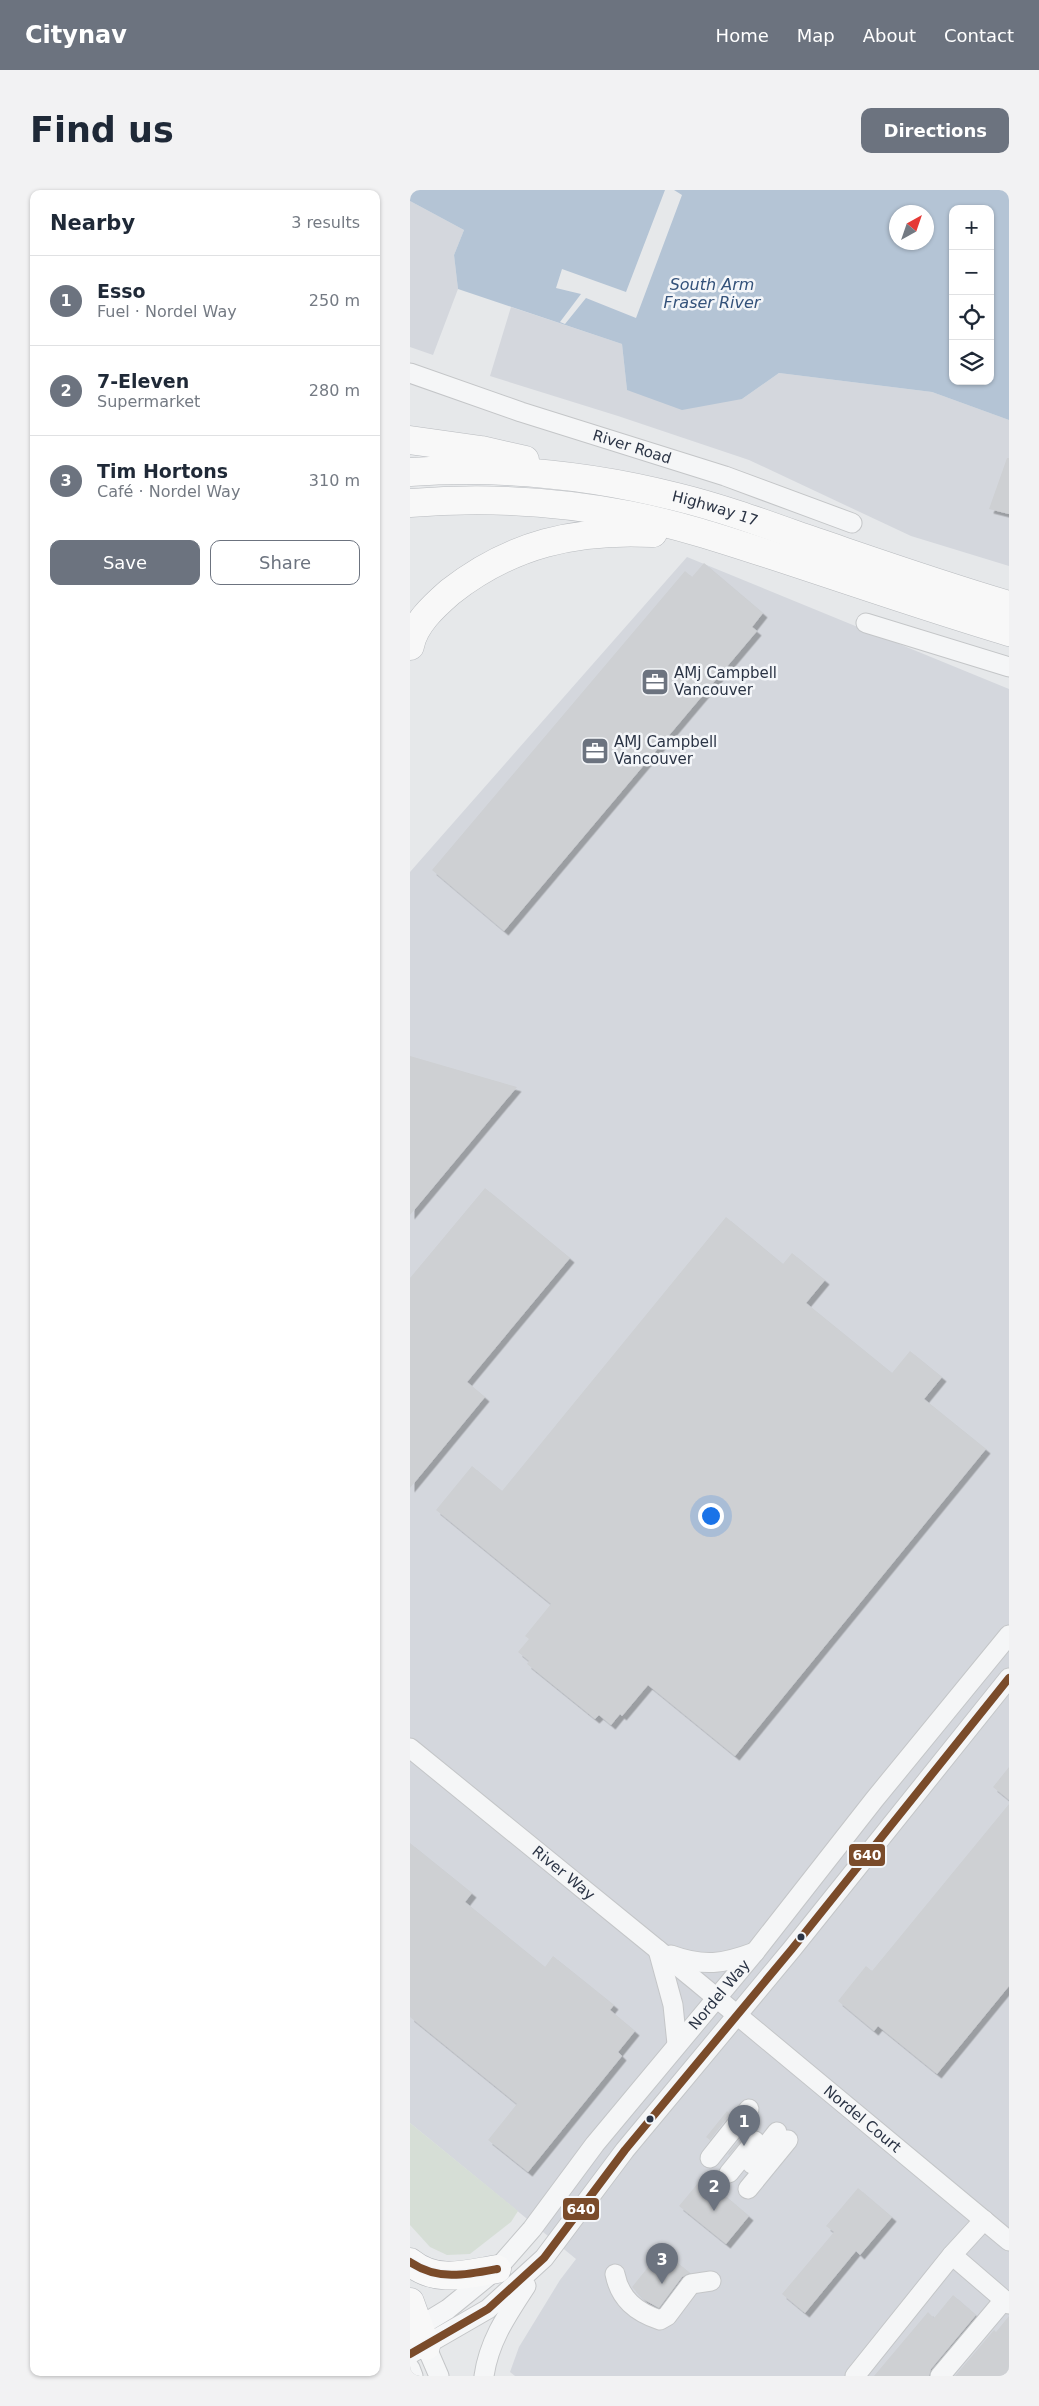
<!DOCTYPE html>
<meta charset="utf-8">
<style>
body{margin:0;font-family:"DejaVu Sans",sans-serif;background:#f2f2f3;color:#1f2937}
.controls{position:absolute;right:15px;top:15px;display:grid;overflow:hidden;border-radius:10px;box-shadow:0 1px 4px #0004}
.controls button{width:45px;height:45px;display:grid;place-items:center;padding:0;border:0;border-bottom:1px solid #e0e1e3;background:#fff;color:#1f2937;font:25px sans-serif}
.compass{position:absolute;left:479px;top:15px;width:45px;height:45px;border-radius:50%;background:#fff;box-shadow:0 1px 4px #0004;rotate:40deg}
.you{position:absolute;left:300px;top:1325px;width:18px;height:18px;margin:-12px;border:4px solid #fff;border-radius:50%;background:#1a73e8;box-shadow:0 0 0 8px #1a73e833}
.badge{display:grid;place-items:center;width:32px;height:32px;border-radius:50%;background:#6c737f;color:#fff;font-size:16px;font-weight:700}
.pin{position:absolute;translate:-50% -41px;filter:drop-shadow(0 1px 2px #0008)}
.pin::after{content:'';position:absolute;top:26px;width:18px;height:15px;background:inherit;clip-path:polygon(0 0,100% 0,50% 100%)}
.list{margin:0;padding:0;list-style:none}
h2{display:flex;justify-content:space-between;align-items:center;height:65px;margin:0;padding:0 20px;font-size:21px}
h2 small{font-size:16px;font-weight:400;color:#747a83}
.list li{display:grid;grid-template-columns:32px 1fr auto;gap:15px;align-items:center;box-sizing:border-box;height:90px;padding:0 20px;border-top:1px solid #e0e1e3}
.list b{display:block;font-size:19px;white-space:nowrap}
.list p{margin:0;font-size:16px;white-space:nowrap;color:#747a83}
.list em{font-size:16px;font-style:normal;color:#747a83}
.actions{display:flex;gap:10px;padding:15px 20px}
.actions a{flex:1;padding:11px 0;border:1px solid #6c737f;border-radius:10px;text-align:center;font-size:18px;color:#6c737f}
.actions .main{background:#6c737f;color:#fff}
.icon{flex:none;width:28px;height:28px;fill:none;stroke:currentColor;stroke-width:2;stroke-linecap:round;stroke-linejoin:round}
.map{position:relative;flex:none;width:599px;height:2186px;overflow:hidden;border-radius:10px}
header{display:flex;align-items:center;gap:30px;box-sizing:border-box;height:70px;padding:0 25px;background:#6c737f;color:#fff}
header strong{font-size:24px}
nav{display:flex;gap:28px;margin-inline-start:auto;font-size:18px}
.intro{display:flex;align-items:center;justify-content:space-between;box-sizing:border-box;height:120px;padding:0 30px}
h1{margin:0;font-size:35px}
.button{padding:12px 22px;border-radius:10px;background:#6c737f;color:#fff;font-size:18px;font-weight:700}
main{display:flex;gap:30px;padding:0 30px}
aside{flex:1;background:#fff;border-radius:10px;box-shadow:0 1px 4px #0004}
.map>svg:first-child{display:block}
.built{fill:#d4d7dd}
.green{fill:#d6ded6}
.water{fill:#b4c4d5;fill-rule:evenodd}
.pier{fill:#e6e8ea}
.building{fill:#ced0d3;filter:url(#shadow)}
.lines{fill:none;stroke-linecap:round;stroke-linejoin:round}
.minor-casing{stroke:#c4c6c8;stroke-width:21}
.highway-casing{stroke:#b8bbbf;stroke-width:29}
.minor{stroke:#f5f6f7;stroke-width:19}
.highway{stroke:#f8f8f8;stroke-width:28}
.bus-1-casing{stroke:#f4f6f9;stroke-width:11}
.bus-1{stroke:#7a4b2a;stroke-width:8}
.bus-dot{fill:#2b3445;stroke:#f4f6f9;stroke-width:2}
.labels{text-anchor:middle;stroke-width:5;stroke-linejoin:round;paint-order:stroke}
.street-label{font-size:15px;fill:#2b3445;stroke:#f4f6f9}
.poi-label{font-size:15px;fill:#2b3445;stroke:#f4f6f9;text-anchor:start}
.water-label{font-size:16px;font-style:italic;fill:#34527a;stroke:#f4f6f9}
.line-badge{stroke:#f4f6f9;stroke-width:2}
.badge-label{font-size:14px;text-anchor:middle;font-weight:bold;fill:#fff}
</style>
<header>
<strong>Citynav</strong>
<nav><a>Home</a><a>Map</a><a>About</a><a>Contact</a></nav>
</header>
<div class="intro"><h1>Find us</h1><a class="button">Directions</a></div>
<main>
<aside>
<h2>Nearby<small>3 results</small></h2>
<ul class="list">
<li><span class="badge">1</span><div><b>Esso</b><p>Fuel · Nordel Way</p></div><em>250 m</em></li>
<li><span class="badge">2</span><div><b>7-Eleven</b><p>Supermarket</p></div><em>280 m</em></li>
<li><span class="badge">3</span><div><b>Tim Hortons</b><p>Café · Nordel Way</p></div><em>310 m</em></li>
</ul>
<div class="actions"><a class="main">Save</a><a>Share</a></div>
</aside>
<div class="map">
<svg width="599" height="2186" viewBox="0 0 599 2186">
<defs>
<filter id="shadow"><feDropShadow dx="4.5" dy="4.5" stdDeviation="0" flood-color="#0004"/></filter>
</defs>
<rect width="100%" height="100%" fill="#e6e8ea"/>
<path class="built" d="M 0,11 L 54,40 L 44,65 L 48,99 L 23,165 L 0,157 Z
M 101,117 L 212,154 L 217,200 L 332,209 L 369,183 L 522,202 L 599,230 L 599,376 L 501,346 L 339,270 L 208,226 L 80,186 Z
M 277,367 L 599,499 L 599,2186 L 105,2186 L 100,2182 L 109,2157 L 150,2090 L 166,2069 L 0,1933 L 0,682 Z"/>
<path class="green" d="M 0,1933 L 108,2021 L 101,2032 L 60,2064 L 37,2065 L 20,2057 L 0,2035 Z"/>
<path class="water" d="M 0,0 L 599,0 L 599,230 L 522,202 L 369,183 L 332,209 L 272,220 L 217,200 L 212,154 L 48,99 L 44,65 L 54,40 L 0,11 ZM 543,19 L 580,19 L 580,191 L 543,191 ZM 487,22 L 516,22 L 516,52 L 487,52 Z"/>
<path class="pier" d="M 255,0 L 264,0 L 272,5 L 226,128 L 176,108 L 155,134 L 150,132 L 171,104 L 146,98 L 152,79 L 216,102 Z"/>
<path class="building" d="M 597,268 L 599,268 L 599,324 L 579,319 Z
M 294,373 L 353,423 L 342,437 L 347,441 L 94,741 L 22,680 L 275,381 L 282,387 Z
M 0,866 L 107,897 L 0,1025 Z
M 75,998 L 160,1068 L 57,1192 L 75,1207 L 0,1298 L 0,1088 Z
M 316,1027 L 373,1074 L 382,1063 L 415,1090 L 396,1113 L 482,1183 L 500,1161 L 532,1187 L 514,1209 L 576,1259 L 325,1566 L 238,1495 L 212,1526 L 210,1524 L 201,1535 L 189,1525 L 185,1529 L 117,1474 L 119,1471 L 108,1462 L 119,1449 L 115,1446 L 141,1414 L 26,1320 L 62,1276 L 92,1301 Z
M 599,1577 L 599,1610 L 583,1597 Z
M 599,1614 L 599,1796 L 527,1884 L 468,1836 L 464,1841 L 428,1811 L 456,1776 L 462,1781 Z
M 0,1653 L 62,1703 L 55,1712 L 135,1777 L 143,1766 L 204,1815 L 200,1820 L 225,1841 L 208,1862 L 212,1866 L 118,1982 L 78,1950 L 107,1914 L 0,1827 Z
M 317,1921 L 320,1924 L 300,1950 L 296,1947 Z
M 338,1939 L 341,1941 L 319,1965 L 318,1964 Z
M 293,1987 L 339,2026 L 316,2054 L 269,2016 Z
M 448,1998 L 482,2027 L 450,2065 L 446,2061 L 395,2123 L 372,2104 L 424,2042 L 416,2036 Z
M 252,2060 L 280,2083 L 272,2087 L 249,2118 L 233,2109 L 222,2097 Z
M 543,2105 L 566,2125 L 521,2179 L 519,2186 L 464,2186 L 518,2122 L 524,2128 Z
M 599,2126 L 599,2186 L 545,2186 L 584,2140 L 586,2142 Z"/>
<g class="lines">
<defs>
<g id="minor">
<path id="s1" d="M 0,183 L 111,222 L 315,286 L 442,333"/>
<path d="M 456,433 L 599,477"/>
<path id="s2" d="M 0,1558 L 285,1790 L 599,2051"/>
<path d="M 248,1760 L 263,1815 L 267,1854"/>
<path d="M 261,1765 C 294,1777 313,1774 345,1762"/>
<path d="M 300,1968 L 339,1919"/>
<path d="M 342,1974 L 367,1942"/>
<path d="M 319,1983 L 345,1951"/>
<path d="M 338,1999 L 378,1950"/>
<path d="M 542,2065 L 599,2114"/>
<path d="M 205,2084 C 210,2109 226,2122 250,2130 L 257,2126 L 281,2094 L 301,2091"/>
<path id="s3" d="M 0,2142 L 38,2119 L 87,2079 L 122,2039 L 185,1954 L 345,1762 L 464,1610 L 599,1445"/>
<path d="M 16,2156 L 29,2186"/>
<path d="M 0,2164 L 78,2119 L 134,2068 L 215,1960 L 382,1759 L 599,1488"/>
<path d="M 0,2178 L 3,2186"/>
<path d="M 74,2186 C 79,2151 97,2125 116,2096"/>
<path d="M 445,2186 L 542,2065 L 574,2030"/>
<path d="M 530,2186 L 594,2110"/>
</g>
<g id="highway">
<path d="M 0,250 L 71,260 L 115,270"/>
<path id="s4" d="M 0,282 C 89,276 181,285 267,307 C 308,317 347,331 386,345 C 457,369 527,394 599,415"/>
<path d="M 0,313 C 73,307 147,311 219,325 C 266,334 312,349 358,364 C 438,390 518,418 599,442"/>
<path d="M 0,456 C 4,434 24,416 40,402 C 101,354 166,339 243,343"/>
<path d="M 0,2072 C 27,2094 56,2084 87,2079"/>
<path d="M 0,2112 L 16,2156"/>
</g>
</defs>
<use href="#minor" class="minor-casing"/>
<use href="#highway" class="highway-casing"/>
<use href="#minor" class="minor"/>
<use href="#highway" class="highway"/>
<defs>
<path id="bus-1" d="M 0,2072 C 28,2091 56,2085 87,2079
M 0,2164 L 78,2119 L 134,2068 L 215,1960 L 382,1759 L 599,1488"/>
</defs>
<use href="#bus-1" class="bus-1-casing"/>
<use href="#bus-1" class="bus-1"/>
</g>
<defs>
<symbol id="office-square" viewBox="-11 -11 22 22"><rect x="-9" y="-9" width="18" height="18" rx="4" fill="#6c737f" stroke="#f4f6f9"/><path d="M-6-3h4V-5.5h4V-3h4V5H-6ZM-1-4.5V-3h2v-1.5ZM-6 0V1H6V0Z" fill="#fff"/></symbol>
</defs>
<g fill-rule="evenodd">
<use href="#office-square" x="229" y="476" width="32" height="32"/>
<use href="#office-square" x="169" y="545" width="32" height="32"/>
</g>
<g class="bus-dot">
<circle cx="391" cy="1747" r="4.5"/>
<circle cx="240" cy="1929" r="4.5"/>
</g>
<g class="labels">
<g class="street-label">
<text dy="5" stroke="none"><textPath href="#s1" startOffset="234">River Road</textPath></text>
<text dy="5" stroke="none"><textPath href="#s4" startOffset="309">Highway 17</textPath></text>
<text dy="5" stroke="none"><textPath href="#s2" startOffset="198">River Way</textPath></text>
<text dy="5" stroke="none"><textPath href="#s3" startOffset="461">Nordel Way</textPath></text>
<text dy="5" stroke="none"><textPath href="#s2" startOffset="585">Nordel Court</textPath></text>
</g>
<g class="poi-label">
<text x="264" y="488">AMj Campbell<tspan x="264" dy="17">Vancouver</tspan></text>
<text x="204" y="557">AMJ Campbell<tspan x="204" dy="17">Vancouver</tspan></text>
</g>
<g class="water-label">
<text x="302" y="100">South Arm<tspan x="302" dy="18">Fraser River</tspan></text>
</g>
</g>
<g class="line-badge">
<rect x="438" y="1653" width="38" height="24" rx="5" fill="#7a4b2a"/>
<rect x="152" y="2007" width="38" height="24" rx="5" fill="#7a4b2a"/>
</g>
<g class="badge-label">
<text x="457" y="1670">640</text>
<text x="171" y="2024">640</text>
</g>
</svg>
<div class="controls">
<button>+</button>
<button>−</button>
<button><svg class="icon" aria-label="locate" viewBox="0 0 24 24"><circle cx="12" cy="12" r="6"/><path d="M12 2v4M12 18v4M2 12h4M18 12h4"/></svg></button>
<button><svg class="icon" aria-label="layers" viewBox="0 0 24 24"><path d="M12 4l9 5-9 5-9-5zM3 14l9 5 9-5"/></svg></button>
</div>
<svg class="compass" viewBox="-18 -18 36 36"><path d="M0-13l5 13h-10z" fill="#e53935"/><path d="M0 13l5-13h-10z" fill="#747a83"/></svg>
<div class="you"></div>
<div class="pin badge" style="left:334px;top:1956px">1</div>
<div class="pin badge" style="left:304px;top:2021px">2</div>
<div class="pin badge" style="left:252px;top:2094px">3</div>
</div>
</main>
